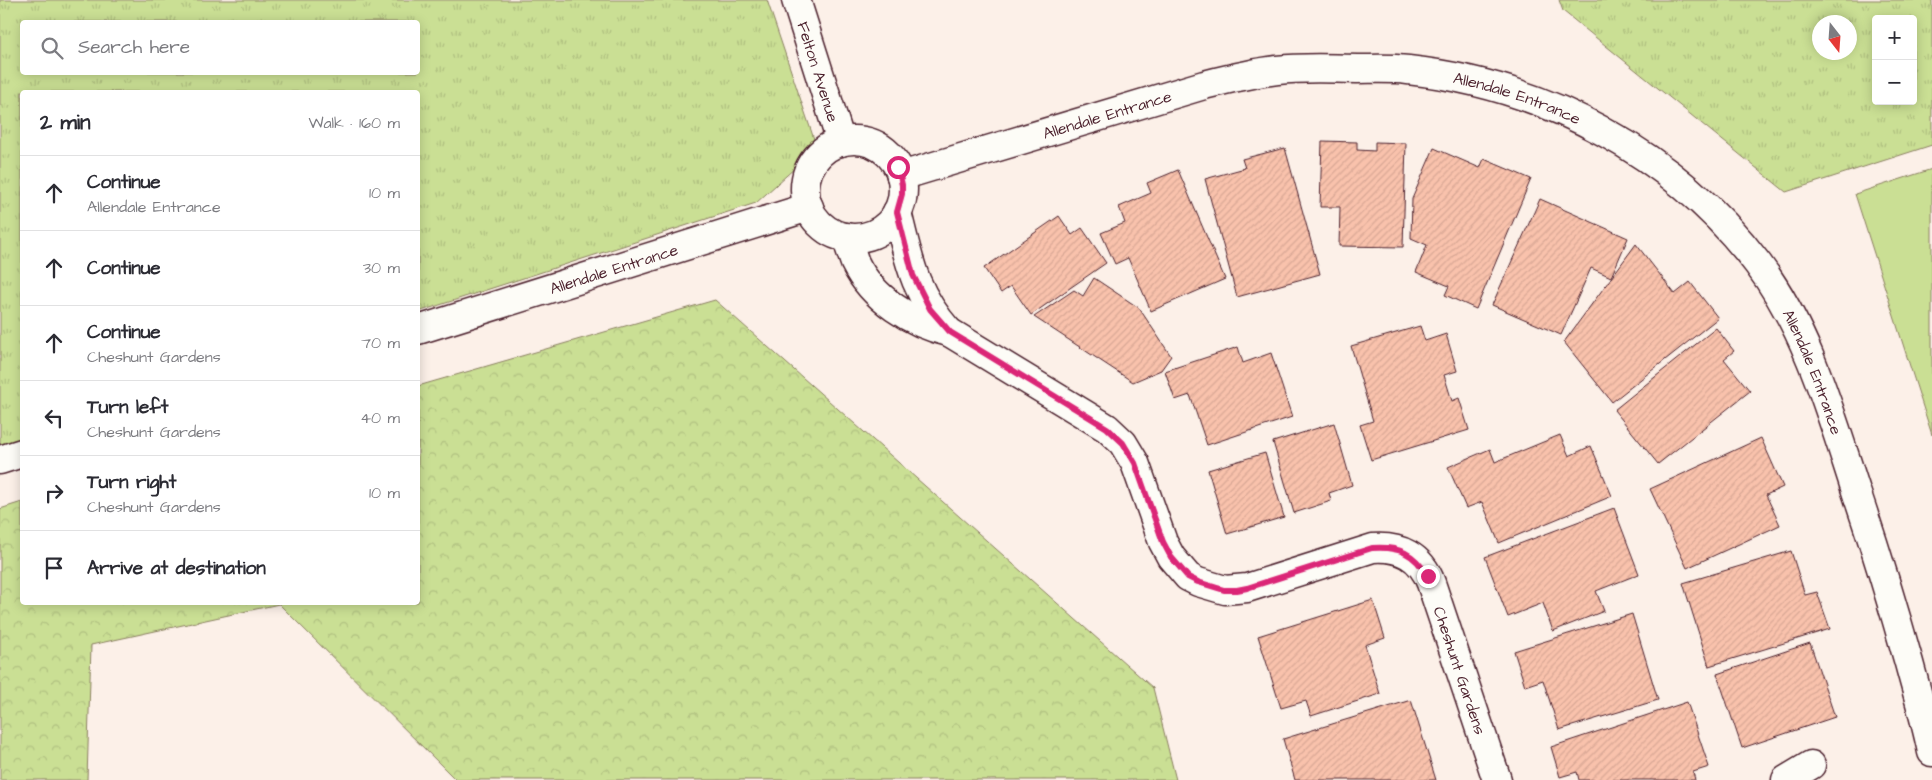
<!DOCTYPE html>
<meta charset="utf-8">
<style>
body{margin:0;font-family:"Architects Daughter",sans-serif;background:#f2f2f3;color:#2b2b33}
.controls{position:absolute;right:15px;top:15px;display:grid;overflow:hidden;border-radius:5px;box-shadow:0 2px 12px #0003}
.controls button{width:45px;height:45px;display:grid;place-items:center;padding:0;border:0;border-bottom:1px solid #e1e1e2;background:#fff;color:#2b2b33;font:25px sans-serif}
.compass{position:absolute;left:1812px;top:15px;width:45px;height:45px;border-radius:50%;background:#fff;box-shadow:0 2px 12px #0003;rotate:163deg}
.stop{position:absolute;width:15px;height:15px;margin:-11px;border:4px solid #db2777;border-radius:50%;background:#fff}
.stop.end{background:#db2777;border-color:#fff;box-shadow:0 1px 5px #0008}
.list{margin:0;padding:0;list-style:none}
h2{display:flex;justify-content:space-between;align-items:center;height:65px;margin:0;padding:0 20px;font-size:21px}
h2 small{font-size:16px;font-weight:400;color:#7c7c81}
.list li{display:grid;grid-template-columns:32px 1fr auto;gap:15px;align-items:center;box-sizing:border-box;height:75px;padding:0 20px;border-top:1px solid #e1e1e2}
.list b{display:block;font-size:19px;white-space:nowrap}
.list p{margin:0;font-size:16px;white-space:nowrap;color:#7c7c81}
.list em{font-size:16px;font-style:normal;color:#7c7c81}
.icon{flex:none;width:28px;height:28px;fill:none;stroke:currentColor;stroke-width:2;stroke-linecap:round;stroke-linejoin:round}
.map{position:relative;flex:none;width:1932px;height:780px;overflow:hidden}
.search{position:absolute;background:#fff;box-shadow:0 2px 12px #0003;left:20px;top:20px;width:400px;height:55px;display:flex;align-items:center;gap:12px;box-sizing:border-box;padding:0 18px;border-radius:5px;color:#7c7c81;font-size:19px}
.panel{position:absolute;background:#fff;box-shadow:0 2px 12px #0003;left:20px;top:90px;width:400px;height:515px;border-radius:5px}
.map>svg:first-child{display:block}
.grass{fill:url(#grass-tufts);stroke:#8a7f60;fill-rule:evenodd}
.forest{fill:url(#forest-crowns);stroke:#8a7f60}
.pitch{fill:#cadf94;stroke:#8a7f60}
.building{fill:url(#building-hatch);stroke:#4a1f2b}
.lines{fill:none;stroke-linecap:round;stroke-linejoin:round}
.minor-casing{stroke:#4a1f2b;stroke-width:31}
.minor{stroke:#fdfcf7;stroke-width:28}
.route{stroke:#db2777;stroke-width:6}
.labels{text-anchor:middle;stroke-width:4;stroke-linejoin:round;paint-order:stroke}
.street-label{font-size:16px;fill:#4a1f2b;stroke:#fdfcf7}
</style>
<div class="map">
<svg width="1932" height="780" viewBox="0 0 1932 780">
<defs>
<pattern id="grass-tufts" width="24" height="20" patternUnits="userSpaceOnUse" patternTransform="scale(1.25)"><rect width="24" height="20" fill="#cadf94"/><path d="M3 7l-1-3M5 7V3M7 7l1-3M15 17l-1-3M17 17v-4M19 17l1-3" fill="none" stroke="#afbf80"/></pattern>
<pattern id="forest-crowns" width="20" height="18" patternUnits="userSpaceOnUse" patternTransform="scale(1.25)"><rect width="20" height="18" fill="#cadf94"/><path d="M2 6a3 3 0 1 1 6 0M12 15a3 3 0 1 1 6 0" fill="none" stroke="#afbf80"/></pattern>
<pattern id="building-hatch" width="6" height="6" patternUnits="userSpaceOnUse" patternTransform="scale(1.25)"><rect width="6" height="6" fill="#f9c2ac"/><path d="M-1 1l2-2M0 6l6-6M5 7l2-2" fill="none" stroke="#d7a694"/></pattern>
</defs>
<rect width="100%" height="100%" fill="#fcf0e8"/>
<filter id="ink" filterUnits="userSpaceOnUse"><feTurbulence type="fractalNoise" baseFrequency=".02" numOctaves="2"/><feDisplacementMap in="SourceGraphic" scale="10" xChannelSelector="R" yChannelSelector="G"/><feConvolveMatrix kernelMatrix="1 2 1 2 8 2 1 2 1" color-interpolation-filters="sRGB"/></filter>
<g filter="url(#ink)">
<path class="grass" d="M 0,0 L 767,0 L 817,148 L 756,203 L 418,312 L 418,92 L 22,92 L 22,439 L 0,447 ZM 22,22 L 418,22 L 418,72 L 22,72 Z
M 1559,0 L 1932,0 L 1932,145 L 1786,192 L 1563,11 ZM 1876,19 L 1913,19 L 1913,101 L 1876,101 ZM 1820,22 L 1850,22 L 1850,52 L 1820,52 Z"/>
<path class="forest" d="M 715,300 L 1153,688 L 1176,780 L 456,780 L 279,604 L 91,645 L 87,780 L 0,780 L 0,509 L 22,502 L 22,602 L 418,602 L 418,386 Z"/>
<path class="pitch" d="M 1932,169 L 1932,435 L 1855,194 Z"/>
<path class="building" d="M 1322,141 L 1357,142 L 1357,150 L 1375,151 L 1375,142 L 1406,143 L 1403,247 L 1339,246 L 1340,207 L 1320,207 Z
M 1285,148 L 1320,274 L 1237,297 L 1205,179 L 1245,168 L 1242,159 Z
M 1434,148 L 1480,168 L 1484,159 L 1531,179 L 1476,309 L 1445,295 L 1449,286 L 1416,272 L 1427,245 L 1411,238 L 1412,199 Z
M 1178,170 L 1225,279 L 1151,311 L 1128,258 L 1115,264 L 1101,233 L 1125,223 L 1119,207 L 1151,193 L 1147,183 Z
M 1540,199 L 1628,238 L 1611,277 L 1591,268 L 1561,335 L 1492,305 Z
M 1059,216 L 1072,235 L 1082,228 L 1106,263 L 1031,315 L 1011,286 L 1001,293 L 984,268 Z
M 1636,244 L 1675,294 L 1690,282 L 1718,318 L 1612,402 L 1564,342 Z
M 1094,278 L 1139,308 L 1171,356 L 1161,370 L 1133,382 L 1034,317 L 1074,290 L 1083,296 Z
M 1420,326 L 1425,341 L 1446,334 L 1457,371 L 1444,375 L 1452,401 L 1459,398 L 1469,430 L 1371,460 L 1360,425 L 1373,421 L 1351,346 Z
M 1716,328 L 1734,351 L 1724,359 L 1750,391 L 1658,464 L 1614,410 Z
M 1238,347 L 1243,363 L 1271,353 L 1292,417 L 1207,445 L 1190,395 L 1175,400 L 1165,371 Z
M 1334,423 L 1352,485 L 1329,493 L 1331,501 L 1294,513 L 1273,442 Z
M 1560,435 L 1569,456 L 1591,446 L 1612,496 L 1499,543 L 1482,502 L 1466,508 L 1448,467 L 1490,449 L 1495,462 Z
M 1761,438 L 1783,487 L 1766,495 L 1780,525 L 1687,568 L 1650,489 Z
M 1265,453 L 1284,517 L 1227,534 L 1208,470 Z
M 1614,508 L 1639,574 L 1596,591 L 1604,611 L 1553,631 L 1543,603 L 1508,617 L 1485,557 Z
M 1791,551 L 1805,595 L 1817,592 L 1830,629 L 1709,666 L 1683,583 Z
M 1373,600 L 1385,638 L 1365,645 L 1380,694 L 1311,716 L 1306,701 L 1281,708 L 1258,636 Z
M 1632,614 L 1658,700 L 1559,730 L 1543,680 L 1525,686 L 1514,651 Z
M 1810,643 L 1835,717 L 1742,748 L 1717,674 Z
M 1411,700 L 1436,780 L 1295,780 L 1283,739 Z
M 1687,702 L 1709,767 L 1693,772 L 1695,780 L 1579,780 L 1577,772 L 1560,777 L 1551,747 Z"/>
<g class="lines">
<defs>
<g id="minor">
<path id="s1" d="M 796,0 L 841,142"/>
<circle cx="854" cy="189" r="49"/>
<path id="s2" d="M 901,176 L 1204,85 C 1228,79 1252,73 1277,70 C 1303,67 1330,68 1357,69 C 1374,69 1391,68 1408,70 C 1545,85 1675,154 1758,264 C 1809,332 1831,415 1857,494 C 1876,550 1893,606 1909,663 C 1917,693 1926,722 1932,752"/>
<path id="s3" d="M 897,212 C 909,261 914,293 949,332 L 1107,428 L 1123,443 L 1135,463 L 1163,542 L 1171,557 L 1188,577 L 1198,582 L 1225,590 L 1247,588 L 1373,548 C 1400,546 1421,556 1431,583 L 1497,780"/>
<path d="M 846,237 C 849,245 852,255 855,263 C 872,298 912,324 949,332"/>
<path id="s4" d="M 418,330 L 809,207"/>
<path d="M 0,460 L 22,453"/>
<path d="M 1786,780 L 1811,765"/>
</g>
</defs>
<use href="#minor" class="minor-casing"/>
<use href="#minor" class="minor"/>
</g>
</g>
<g class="lines" filter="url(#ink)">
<path class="route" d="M 898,167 L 902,185 L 902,194 L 897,212 L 913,275 L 930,309 L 950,332 L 1107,428 L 1123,443 L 1135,463 L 1163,542 L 1171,557 L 1188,577 L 1198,582 L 1224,590 L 1237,590 L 1247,588 L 1372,548 C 1399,546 1414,553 1428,576"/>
</g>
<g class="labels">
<g class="street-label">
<text dy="6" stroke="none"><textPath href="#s1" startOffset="75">Felton Avenue</textPath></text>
<text dy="6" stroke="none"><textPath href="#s2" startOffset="635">Allendale Entrance</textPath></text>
<text dy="6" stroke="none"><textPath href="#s2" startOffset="215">Allendale Entrance</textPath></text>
<text dy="6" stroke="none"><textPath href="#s4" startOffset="205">Allendale Entrance</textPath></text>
<text dy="6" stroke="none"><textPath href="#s2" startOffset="1055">Allendale Entrance</textPath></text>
<text dy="6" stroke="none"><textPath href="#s3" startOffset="849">Cheshunt Gardens</textPath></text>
</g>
</g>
</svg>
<div class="controls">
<button>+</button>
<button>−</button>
</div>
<svg class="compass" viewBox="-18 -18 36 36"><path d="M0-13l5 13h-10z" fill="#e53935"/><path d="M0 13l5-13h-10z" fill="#7c7c81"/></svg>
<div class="stop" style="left:898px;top:167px"></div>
<div class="stop end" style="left:1428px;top:576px"></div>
<div class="search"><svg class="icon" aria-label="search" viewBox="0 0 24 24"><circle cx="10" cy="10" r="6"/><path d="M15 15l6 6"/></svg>Search here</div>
<section class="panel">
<h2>2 min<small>Walk · 160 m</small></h2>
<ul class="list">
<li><svg class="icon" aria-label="ahead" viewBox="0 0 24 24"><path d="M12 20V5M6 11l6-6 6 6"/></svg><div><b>Continue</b><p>Allendale Entrance</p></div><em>10 m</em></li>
<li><svg class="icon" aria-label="ahead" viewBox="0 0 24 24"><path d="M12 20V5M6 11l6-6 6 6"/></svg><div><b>Continue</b></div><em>30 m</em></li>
<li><svg class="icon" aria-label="ahead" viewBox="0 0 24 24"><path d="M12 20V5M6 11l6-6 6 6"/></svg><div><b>Continue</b><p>Cheshunt Gardens</p></div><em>70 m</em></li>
<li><svg class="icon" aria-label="left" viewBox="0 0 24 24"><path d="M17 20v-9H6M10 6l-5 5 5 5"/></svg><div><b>Turn left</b><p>Cheshunt Gardens</p></div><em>40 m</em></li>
<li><svg class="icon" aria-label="right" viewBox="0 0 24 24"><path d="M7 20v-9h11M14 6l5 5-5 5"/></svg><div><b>Turn right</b><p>Cheshunt Gardens</p></div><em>10 m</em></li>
<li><svg class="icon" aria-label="arrive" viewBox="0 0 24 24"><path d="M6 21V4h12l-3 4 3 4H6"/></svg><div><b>Arrive at destination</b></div></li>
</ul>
</section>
</div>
